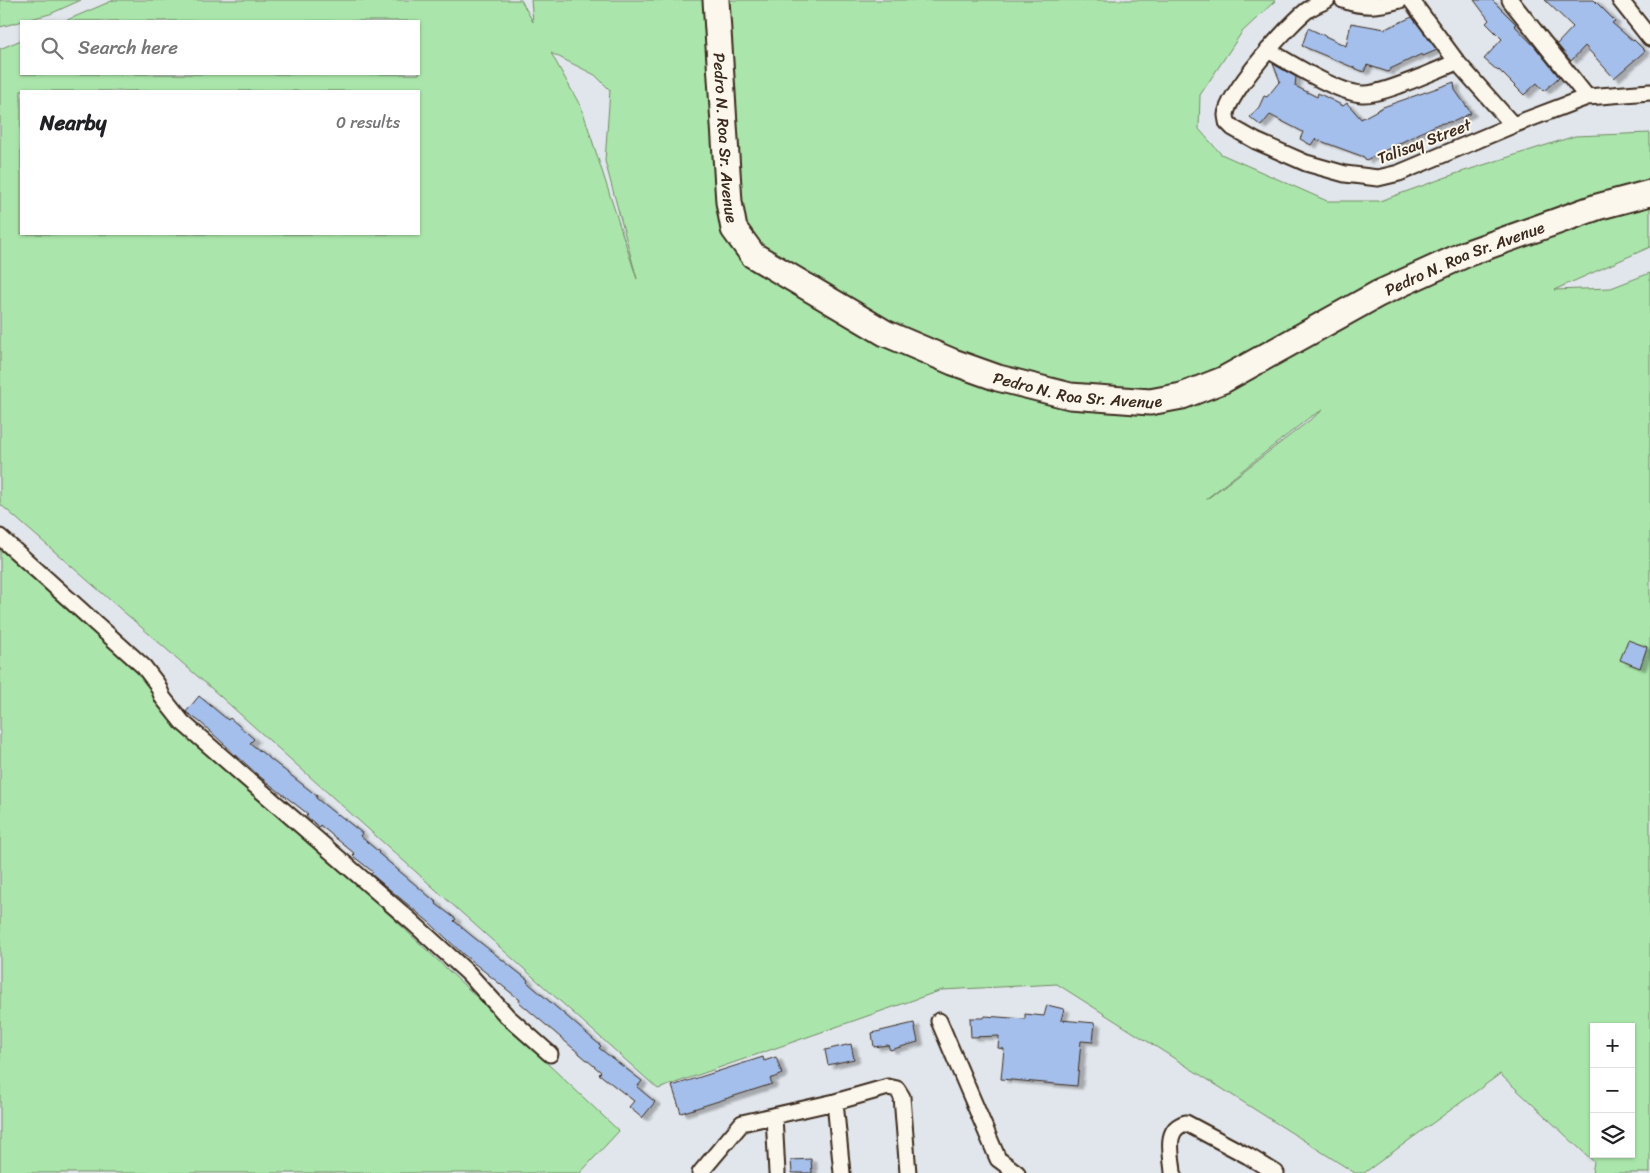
<!DOCTYPE html>
<meta charset="utf-8">
<style>
body{margin:0;font-family:Sriracha,sans-serif;background:#f2f2f2;color:#202124}
.controls{position:absolute;right:15px;bottom:15px;display:grid;overflow:hidden;border-radius:0px;box-shadow:0 1px 4px #0004}
.controls button{width:45px;height:45px;display:grid;place-items:center;padding:0;border:0;border-bottom:1px solid #e0e0e0;background:#fff;color:#202124;font:25px sans-serif}
.list{margin:0;padding:0;list-style:none}
h2{display:flex;justify-content:space-between;align-items:center;height:65px;margin:0;padding:0 20px;font-size:21px}
h2 small{font-size:16px;font-weight:400;color:#757577}
.icon{flex:none;width:28px;height:28px;fill:none;stroke:currentColor;stroke-width:2;stroke-linecap:round;stroke-linejoin:round}
.map{position:relative;flex:none;width:1650px;height:1173px;overflow:hidden}
.search{position:absolute;background:#fff;box-shadow:0 1px 4px #0004;left:20px;top:20px;width:400px;height:55px;display:flex;align-items:center;gap:12px;box-sizing:border-box;padding:0 18px;border-radius:0px;color:#757577;font-size:19px}
.panel{position:absolute;background:#fff;box-shadow:0 1px 4px #0004;left:20px;top:90px;width:400px;height:145px;border-radius:0px}
.map>svg:first-child{display:block}
.green{fill:#aae6ab;stroke:#728864;fill-rule:evenodd}
.building{fill:#a4bfeb;stroke:#3b2a1e;filter:url(#shadow)}
.lines{fill:none;stroke-linecap:round;stroke-linejoin:round}
.minor-casing{stroke:#3b2a1e;stroke-width:19}
.primary-casing{stroke:#3b2a1e;stroke-width:29}
.minor{stroke:#fbf7ec;stroke-width:15}
.primary{stroke:#fbf7ec;stroke-width:25}
.labels{text-anchor:middle;stroke-width:4;stroke-linejoin:round;paint-order:stroke}
.street-label{font-size:16px;fill:#3b2a1e;stroke:#fbf7ec}
</style>
<div class="map">
<svg width="1650" height="1173" viewBox="0 0 1650 1173">
<defs>
<filter id="shadow"><feDropShadow dx="5.5" dy="3" stdDeviation="1" flood-color="#0004"/></filter>
</defs>
<rect width="100%" height="100%" fill="#e1e6ec"/>
<filter id="ink" filterUnits="userSpaceOnUse"><feTurbulence type="fractalNoise" baseFrequency=".02" numOctaves="2"/><feDisplacementMap in="SourceGraphic" scale="10" xChannelSelector="R" yChannelSelector="G"/><feConvolveMatrix kernelMatrix="1 2 1 2 8 2 1 2 1" color-interpolation-filters="sRGB"/></filter>
<g filter="url(#ink)">
<path class="green" d="M 0,0 L 81,0 L 50,14 L 0,27 Z
M 114,0 L 521,0 L 533,22 L 531,0 L 1276,0 L 1242,32 L 1200,95 L 1199,129 L 1221,154 L 1327,201 L 1380,201 L 1455,174 L 1575,136 L 1650,133 L 1650,247 L 1554,290 L 1611,288 L 1650,273 L 1650,1173 L 1592,1173 L 1594,1162 L 1500,1074 L 1364,1173 L 1355,1173 L 1057,984 L 942,990 L 658,1089 L 211,688 L 0,504 L 0,49 L 21,40 L 21,74 L 419,74 L 419,21 L 65,21 ZM 551,53 L 595,75 L 610,90 L 605,161 L 637,279 L 582,109 ZM 21,91 L 419,91 L 419,234 L 21,234 ZM 1323,410 L 1207,499 L 1206,499 L 1310,417 ZM 1594,1027 L 1631,1027 L 1631,1154 L 1594,1154 Z
M 0,547 L 95,623 L 172,710 L 619,1131 L 580,1173 L 0,1173 Z"/>
<path class="building" d="M 1474,0 L 1492,0 L 1516,24 L 1514,25 L 1535,47 L 1559,77 L 1544,91 L 1537,83 L 1524,95 L 1499,70 L 1498,71 L 1484,59 L 1502,39 L 1486,23 L 1489,20 Z
M 1545,0 L 1594,0 L 1615,21 L 1612,23 L 1633,41 L 1634,40 L 1645,51 L 1614,78 L 1585,46 L 1571,61 L 1557,44 L 1573,27 Z
M 1412,17 L 1437,50 L 1423,56 L 1422,54 L 1390,69 L 1388,72 L 1367,65 L 1364,72 L 1302,46 L 1308,28 L 1346,46 L 1351,23 L 1385,29 Z
M 1273,64 L 1296,77 L 1295,86 L 1317,97 L 1318,93 L 1343,106 L 1347,103 L 1361,119 L 1383,107 L 1454,82 L 1455,90 L 1471,113 L 1455,121 L 1438,124 L 1366,160 L 1364,157 L 1315,139 L 1311,145 L 1300,139 L 1303,132 L 1270,115 L 1261,126 L 1250,117 L 1259,107 L 1264,96 L 1267,97 L 1280,81 Z
M 1628,640 L 1647,647 L 1640,668 L 1620,660 Z
M 199,696 L 228,720 L 230,718 L 254,739 L 250,743 L 317,796 L 316,798 L 337,815 L 338,814 L 362,833 L 360,836 L 379,852 L 378,853 L 437,903 L 436,904 L 456,919 L 454,921 L 472,936 L 528,980 L 527,982 L 601,1046 L 599,1048 L 642,1081 L 637,1087 L 655,1102 L 642,1118 L 629,1107 L 634,1101 L 599,1074 L 601,1072 L 519,1002 L 520,1000 L 464,955 L 430,923 L 371,874 L 373,872 L 353,856 L 355,854 L 320,825 L 319,827 L 313,822 L 306,816 L 308,814 L 259,776 L 200,722 L 186,712 Z
M 1047,1005 L 1064,1009 L 1061,1020 L 1095,1023 L 1093,1042 L 1081,1041 L 1077,1086 L 1001,1079 L 1004,1049 L 998,1048 L 999,1036 L 971,1037 L 970,1018 L 984,1018 L 985,1016 L 1025,1019 L 1025,1014 L 1044,1016 Z
M 914,1023 L 918,1042 L 890,1050 L 888,1045 L 874,1047 L 872,1033 Z
M 851,1044 L 854,1059 L 828,1065 L 825,1050 Z
M 763,1057 L 764,1061 L 776,1057 L 782,1074 L 770,1079 L 772,1084 L 681,1113 L 672,1086 Z
M 811,1159 L 812,1173 L 792,1173 L 791,1160 Z"/>
<g class="lines">
<defs>
<path id="minor" d="M 1327,0 C 1321,3 1315,5 1309,9 C 1291,21 1227,94 1226,115 C 1226,117 1227,120 1227,122 L 1233,128 L 1256,141 L 1306,163 L 1345,174 L 1378,178 L 1399,173 L 1513,125 L 1587,97 L 1650,92
M 1343,0 C 1365,8 1378,6 1400,0
M 1411,0 L 1457,62 L 1513,125
M 1510,0 L 1587,97
M 1620,0 L 1650,38
M 1268,50 C 1292,64 1336,92 1362,94 C 1381,96 1436,70 1457,62
M 0,537 L 144,667 L 157,684 L 163,698 L 182,722 L 412,922 L 468,973 L 507,1016 L 550,1054
M 939,1021 L 998,1159 L 1017,1173
M 835,1102 L 842,1173
M 774,1116 L 777,1173
M 700,1173 L 742,1123 L 835,1102 L 888,1087 L 897,1089 L 902,1097 L 908,1173
M 1173,1173 C 1172,1154 1163,1129 1186,1123 L 1248,1156 L 1276,1173"/>
<g id="primary">
<path id="s1" d="M 716,0 L 729,202 L 734,229 L 753,255 L 885,333 L 953,362 L 998,378 L 1070,396 L 1150,402 L 1182,396 L 1223,380 L 1378,294 L 1468,253 L 1597,207 L 1650,193"/>
</g>
</defs>
<use href="#minor" class="minor-casing"/>
<use href="#primary" class="primary-casing"/>
<use href="#minor" class="minor"/>
<use href="#primary" class="primary"/>
</g>
</g>
<g class="labels">
<g class="street-label">
<text dy="6" stroke="none"><textPath href="#s1" startOffset="138">Pedro N. Roa Sr. Avenue</textPath></text>
<text transform="translate(1424 141) rotate(-21)" y="6">Talisay Street</text>
<text dy="6" stroke="none"><textPath href="#s1" startOffset="1039">Pedro N. Roa Sr. Avenue</textPath></text>
<text dy="6" stroke="none"><textPath href="#s1" startOffset="618">Pedro N. Roa Sr. Avenue</textPath></text>
</g>
</g>
</svg>
<div class="controls">
<button>+</button>
<button>−</button>
<button><svg class="icon" aria-label="layers" viewBox="0 0 24 24"><path d="M12 4l9 5-9 5-9-5zM3 14l9 5 9-5"/></svg></button>
</div>
<div class="search"><svg class="icon" aria-label="search" viewBox="0 0 24 24"><circle cx="10" cy="10" r="6"/><path d="M15 15l6 6"/></svg>Search here</div>
<section class="panel">
<h2>Nearby<small>0 results</small></h2>
<ul class="list">
</ul>
</section>
</div>
